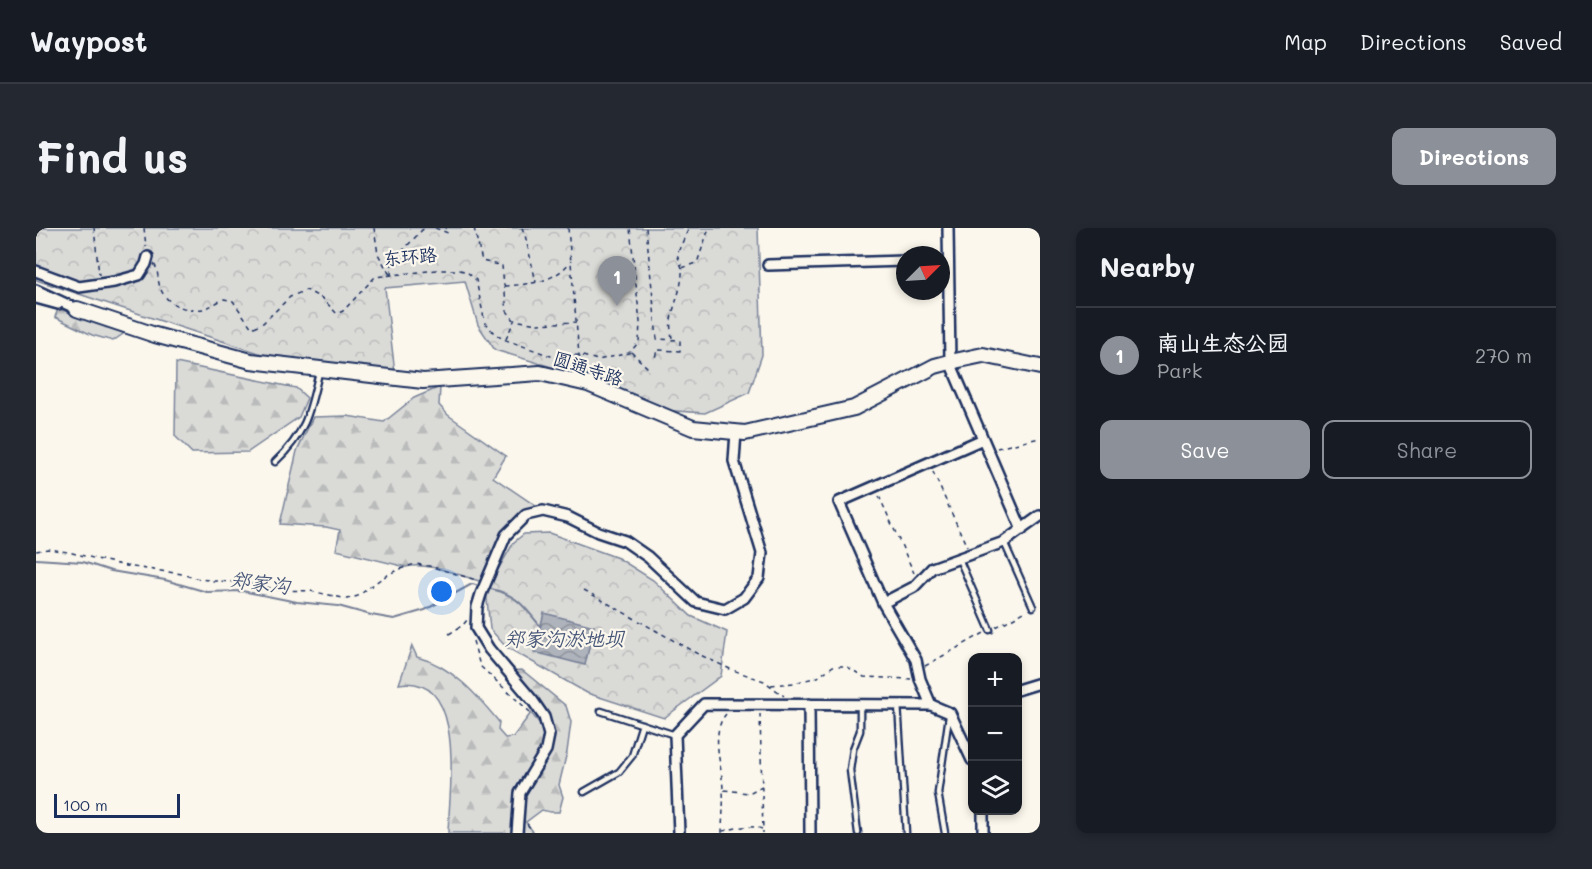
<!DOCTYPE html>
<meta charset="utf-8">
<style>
body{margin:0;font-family:Mali,"LXGW WenKai TC",sans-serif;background:#242831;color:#f1f3f6}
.controls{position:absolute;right:18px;bottom:18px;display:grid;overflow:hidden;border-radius:12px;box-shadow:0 3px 9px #0003}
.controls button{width:54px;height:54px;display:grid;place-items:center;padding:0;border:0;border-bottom:2px solid #363941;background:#171b24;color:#f1f3f6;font:30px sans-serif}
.compass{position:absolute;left:860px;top:18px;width:54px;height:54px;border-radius:50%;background:#171b24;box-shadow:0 3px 9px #0003;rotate:66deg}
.scale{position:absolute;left:18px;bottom:15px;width:126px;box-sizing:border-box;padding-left:6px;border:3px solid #1b2f5e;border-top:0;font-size:16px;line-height:21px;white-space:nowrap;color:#1b2f5e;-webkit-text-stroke:4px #fbf7ec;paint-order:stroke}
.you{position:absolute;left:406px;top:364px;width:21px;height:21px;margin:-15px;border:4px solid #fff;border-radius:50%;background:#1a73e8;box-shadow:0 0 0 9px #1a73e833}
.badge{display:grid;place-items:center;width:39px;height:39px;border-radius:50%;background:#8c9099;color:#fff;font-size:20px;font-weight:700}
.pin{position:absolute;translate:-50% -50px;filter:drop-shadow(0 2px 3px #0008)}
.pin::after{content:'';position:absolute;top:32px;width:21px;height:18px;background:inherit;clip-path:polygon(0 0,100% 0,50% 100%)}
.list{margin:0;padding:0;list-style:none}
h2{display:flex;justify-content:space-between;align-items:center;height:78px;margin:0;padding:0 24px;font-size:26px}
h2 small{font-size:20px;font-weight:400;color:#9ea1a6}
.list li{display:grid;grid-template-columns:39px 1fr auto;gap:18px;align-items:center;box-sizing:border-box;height:96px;padding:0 24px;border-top:2px solid #363941}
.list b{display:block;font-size:22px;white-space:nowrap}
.list p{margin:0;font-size:20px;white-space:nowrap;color:#9ea1a6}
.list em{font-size:20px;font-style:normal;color:#9ea1a6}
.actions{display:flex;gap:12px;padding:18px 24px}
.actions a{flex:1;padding:14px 0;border:2px solid #8c9099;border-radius:12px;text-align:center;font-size:21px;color:#8c9099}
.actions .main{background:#8c9099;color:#fff}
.icon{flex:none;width:33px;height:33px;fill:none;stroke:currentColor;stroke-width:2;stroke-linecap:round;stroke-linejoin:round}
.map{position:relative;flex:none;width:1004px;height:605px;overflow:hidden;border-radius:12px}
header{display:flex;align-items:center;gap:36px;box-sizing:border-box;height:84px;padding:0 30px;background:#171b24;border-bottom:2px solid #363941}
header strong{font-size:28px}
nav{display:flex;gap:33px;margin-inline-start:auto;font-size:21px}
.intro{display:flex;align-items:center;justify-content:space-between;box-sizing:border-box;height:144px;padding:0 36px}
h1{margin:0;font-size:42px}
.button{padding:15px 27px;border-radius:12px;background:#8c9099;color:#fff;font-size:21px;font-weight:700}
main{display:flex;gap:36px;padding:0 36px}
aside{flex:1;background:#171b24;border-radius:12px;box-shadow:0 3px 9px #0003}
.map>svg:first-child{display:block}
.forest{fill:url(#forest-firs);stroke:#7a849a;stroke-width:1.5}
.park{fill:url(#park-crowns);stroke:#7a849a;stroke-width:1.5}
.water{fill:url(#water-waves);stroke:#747e96;stroke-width:1.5}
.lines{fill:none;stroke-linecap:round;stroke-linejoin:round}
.stream{stroke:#747e96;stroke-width:2}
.lane-casing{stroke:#1b2f5e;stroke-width:9}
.street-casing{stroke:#1b2f5e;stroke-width:14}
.secondary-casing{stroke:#1b2f5e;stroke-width:18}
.path{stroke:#1b2f5e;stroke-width:1.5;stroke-dasharray:4.5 4.5;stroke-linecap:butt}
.lane{stroke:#fbf7ec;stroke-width:4.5}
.street{stroke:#fbf7ec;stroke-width:9}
.secondary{stroke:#fbf7ec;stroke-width:14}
.labels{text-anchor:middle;stroke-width:4.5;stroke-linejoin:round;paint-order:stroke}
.street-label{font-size:18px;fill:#1b2f5e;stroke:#fbf7ec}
.water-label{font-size:20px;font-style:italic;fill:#47577a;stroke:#fbf7ec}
</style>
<header>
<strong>Waypost</strong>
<nav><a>Map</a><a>Directions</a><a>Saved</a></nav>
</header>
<div class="intro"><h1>Find us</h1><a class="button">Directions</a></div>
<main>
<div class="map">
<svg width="1004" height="605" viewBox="0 0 1004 605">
<defs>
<pattern id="forest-firs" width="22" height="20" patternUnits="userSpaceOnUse" patternTransform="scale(1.5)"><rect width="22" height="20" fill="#dadad7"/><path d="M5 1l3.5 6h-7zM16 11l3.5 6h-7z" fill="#babbbb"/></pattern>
<pattern id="park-crowns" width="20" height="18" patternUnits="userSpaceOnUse" patternTransform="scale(1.5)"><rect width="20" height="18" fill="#dadad7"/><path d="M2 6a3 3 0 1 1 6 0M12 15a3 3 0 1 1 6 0" fill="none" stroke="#babbbb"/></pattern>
<pattern id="water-waves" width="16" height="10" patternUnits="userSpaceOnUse" patternTransform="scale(1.5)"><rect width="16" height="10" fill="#afb3bb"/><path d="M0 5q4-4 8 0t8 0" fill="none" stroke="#8e929b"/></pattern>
</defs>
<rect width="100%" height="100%" fill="#fbf7ec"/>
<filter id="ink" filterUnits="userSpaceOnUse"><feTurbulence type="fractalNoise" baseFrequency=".0167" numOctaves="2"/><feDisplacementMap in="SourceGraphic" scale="12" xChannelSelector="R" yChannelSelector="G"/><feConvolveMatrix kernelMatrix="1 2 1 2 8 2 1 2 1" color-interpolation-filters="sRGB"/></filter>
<g filter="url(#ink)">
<path class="forest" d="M 22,81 L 84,99 L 87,106 L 77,113 L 56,107 L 19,89 Z
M 140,135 L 260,160 L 271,170 L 263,189 L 212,224 L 156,225 L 139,208 Z
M 404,159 L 403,177 L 412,187 L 470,228 L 457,249 L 507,283 L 490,287 L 470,307 L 450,355 C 427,349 391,333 370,339 L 300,322 L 304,302 L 290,299 L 244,296 L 261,223 L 277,189 L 311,188 L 348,194 L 378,170 Z
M 376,418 L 381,429 C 416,438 441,467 463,494 L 462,502 L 469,510 L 477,509 L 495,485 L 505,497 L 510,522 L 508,489 L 472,443 L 486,442 L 530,478 L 535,494 L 531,524 L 523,557 L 527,569 L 523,584 L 514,584 L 506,582 L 490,594 L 498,605 L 412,605 C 413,565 432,445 363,456 Z"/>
<path class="park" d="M 0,0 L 722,0 L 726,127 L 713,165 L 669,185 L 625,182 L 522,141 L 459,122 L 442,97 L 429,53 L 349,60 L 359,145 L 241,131 L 0,52 Z
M 513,305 L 582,330 L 617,352 L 655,388 L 691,404 L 685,448 L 628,490 L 551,465 L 470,419 L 454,401 L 450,362 L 478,314 L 488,306 Z"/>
<path class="water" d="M 508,385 L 558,398 L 549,437 L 498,424 Z"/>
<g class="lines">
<path class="stream" d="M 0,331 L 47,334 L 75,343 L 129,352 L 171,364 L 206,363 L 261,374 L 302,378 L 335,387 L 358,391 L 389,382 L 436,356 L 440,357
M 455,361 C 480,366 489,379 504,398"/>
<defs>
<path id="lane" d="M 239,234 C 270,205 274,184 283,144
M 968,314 L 997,379
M 923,331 L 954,402
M 862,476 L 870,605
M 565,483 L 639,507
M 548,564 L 583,544 L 596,528 L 606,496
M 822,605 L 814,542 L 817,521 L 824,503 L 824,476
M 909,605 L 902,565 L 913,488"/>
<path id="street" d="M 912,0 L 914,134 L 986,302
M 732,37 L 869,33
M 0,43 L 43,59 L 78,54 L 103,47 L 110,36 L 112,29
M 0,62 L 41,81
M 0,70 L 22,76
M 847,375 L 878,359 L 896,340 L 968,314 L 1004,288
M 981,462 L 1004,455
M 773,476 L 774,605
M 895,477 L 884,451 L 880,432 L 847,375 L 803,274 L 947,211
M 947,582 L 947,605
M 481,605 L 484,565 L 510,522 L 513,507 L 508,489 L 497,473 L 453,421 L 440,400 L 441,379 L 445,366 L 470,307 L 490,287 L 507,283 L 532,289 L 562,304 L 589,313 L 612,329 L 660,374 L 689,381 L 708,370 L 723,350 L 726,325 L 698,233 L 700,204
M 643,605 L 639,507 L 668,476 L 895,477 L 914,485 L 936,532"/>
<path id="secondary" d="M 41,81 L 119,107 L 215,133 L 387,153 L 504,145 L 552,156 L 657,200 L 709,205 L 818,180 L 899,138 L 914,134 L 947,127 L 1004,139"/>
</defs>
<use href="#lane" class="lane-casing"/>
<use href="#street" class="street-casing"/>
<use href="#secondary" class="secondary-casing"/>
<path class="path" d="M 58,0 L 63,47
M 108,0 L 110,19
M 338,0 L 342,26 L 354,47
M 399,0 L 412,5 L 410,0
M 438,0 L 446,33 L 466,38 L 471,83 L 478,92 L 502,96 L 540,94
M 486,0 L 489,7 L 500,54
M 532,0 L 543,127 L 549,145
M 610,0 L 621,111 L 644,112 L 644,123 L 621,122 L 619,130
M 118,36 C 123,43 121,51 124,59 C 129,76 150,84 167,81 C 173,80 181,74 188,71 L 197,73 L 216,100 L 227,95 L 254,69 L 270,62 L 287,71 L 301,86 L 307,83 L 339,49 L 401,42 L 424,42 L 431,44 L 440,52 L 449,95 L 458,105 L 467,111 L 515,128 L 543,127 L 562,132 L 593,125 L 603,114 L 604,94 L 594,0
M 646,40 L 641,26 L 653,0
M 355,47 L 356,34 L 386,2 L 391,0
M 469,58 C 494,56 518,55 535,33
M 636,110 C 635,104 634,97 635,91 C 639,73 647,58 646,40 L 661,35 L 673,0
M 470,111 L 478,93
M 595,124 L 612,140
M 961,220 L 1004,210
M 897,244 L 931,319
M 843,268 L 878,345
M 0,323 L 12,321 L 32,324 L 90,338 L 146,346 L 158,350 L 178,353 L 204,354 L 245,362 L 275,363 L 311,371 L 322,368 L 346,350 L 361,342 L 379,336 L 393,338 L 440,352
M 548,362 L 658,424 L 694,441 L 728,453 L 748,468
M 960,399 L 990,383
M 413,406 L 427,397 L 431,392
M 437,413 L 444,438 L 494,484
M 889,438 L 948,405
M 735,457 L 758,455 L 782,449 L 797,438 L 810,438 L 828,449 L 875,451
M 724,486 L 727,605
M 688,562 L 713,565 L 726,558
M 491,596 L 498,605
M 687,603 C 700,600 713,596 726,601
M 686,605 C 686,591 688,577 687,563 C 687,539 673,506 690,486"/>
<use href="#lane" class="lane"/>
<use href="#street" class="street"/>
<use href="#secondary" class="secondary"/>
</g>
</g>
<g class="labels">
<g class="street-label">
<text transform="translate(374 29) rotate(-5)" y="6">东环路</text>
<text transform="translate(552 141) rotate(18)" y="6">圆通寺路</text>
</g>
<g class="water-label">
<text transform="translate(224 355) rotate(7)" y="7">郑家沟</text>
<text x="528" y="418">郑家沟淤地坝</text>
</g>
</g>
</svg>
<div class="controls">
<button>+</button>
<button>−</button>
<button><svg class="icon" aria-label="layers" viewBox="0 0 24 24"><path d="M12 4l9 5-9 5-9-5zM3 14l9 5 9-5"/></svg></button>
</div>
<svg class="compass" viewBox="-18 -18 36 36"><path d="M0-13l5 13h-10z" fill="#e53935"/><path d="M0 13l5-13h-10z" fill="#9ea1a6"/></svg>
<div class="scale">100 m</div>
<div class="you"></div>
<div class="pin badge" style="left:581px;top:78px">1</div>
</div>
<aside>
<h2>Nearby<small></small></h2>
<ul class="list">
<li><span class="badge">1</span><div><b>南山生态公园</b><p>Park</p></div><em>270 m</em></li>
</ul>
<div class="actions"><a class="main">Save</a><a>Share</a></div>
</aside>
</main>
